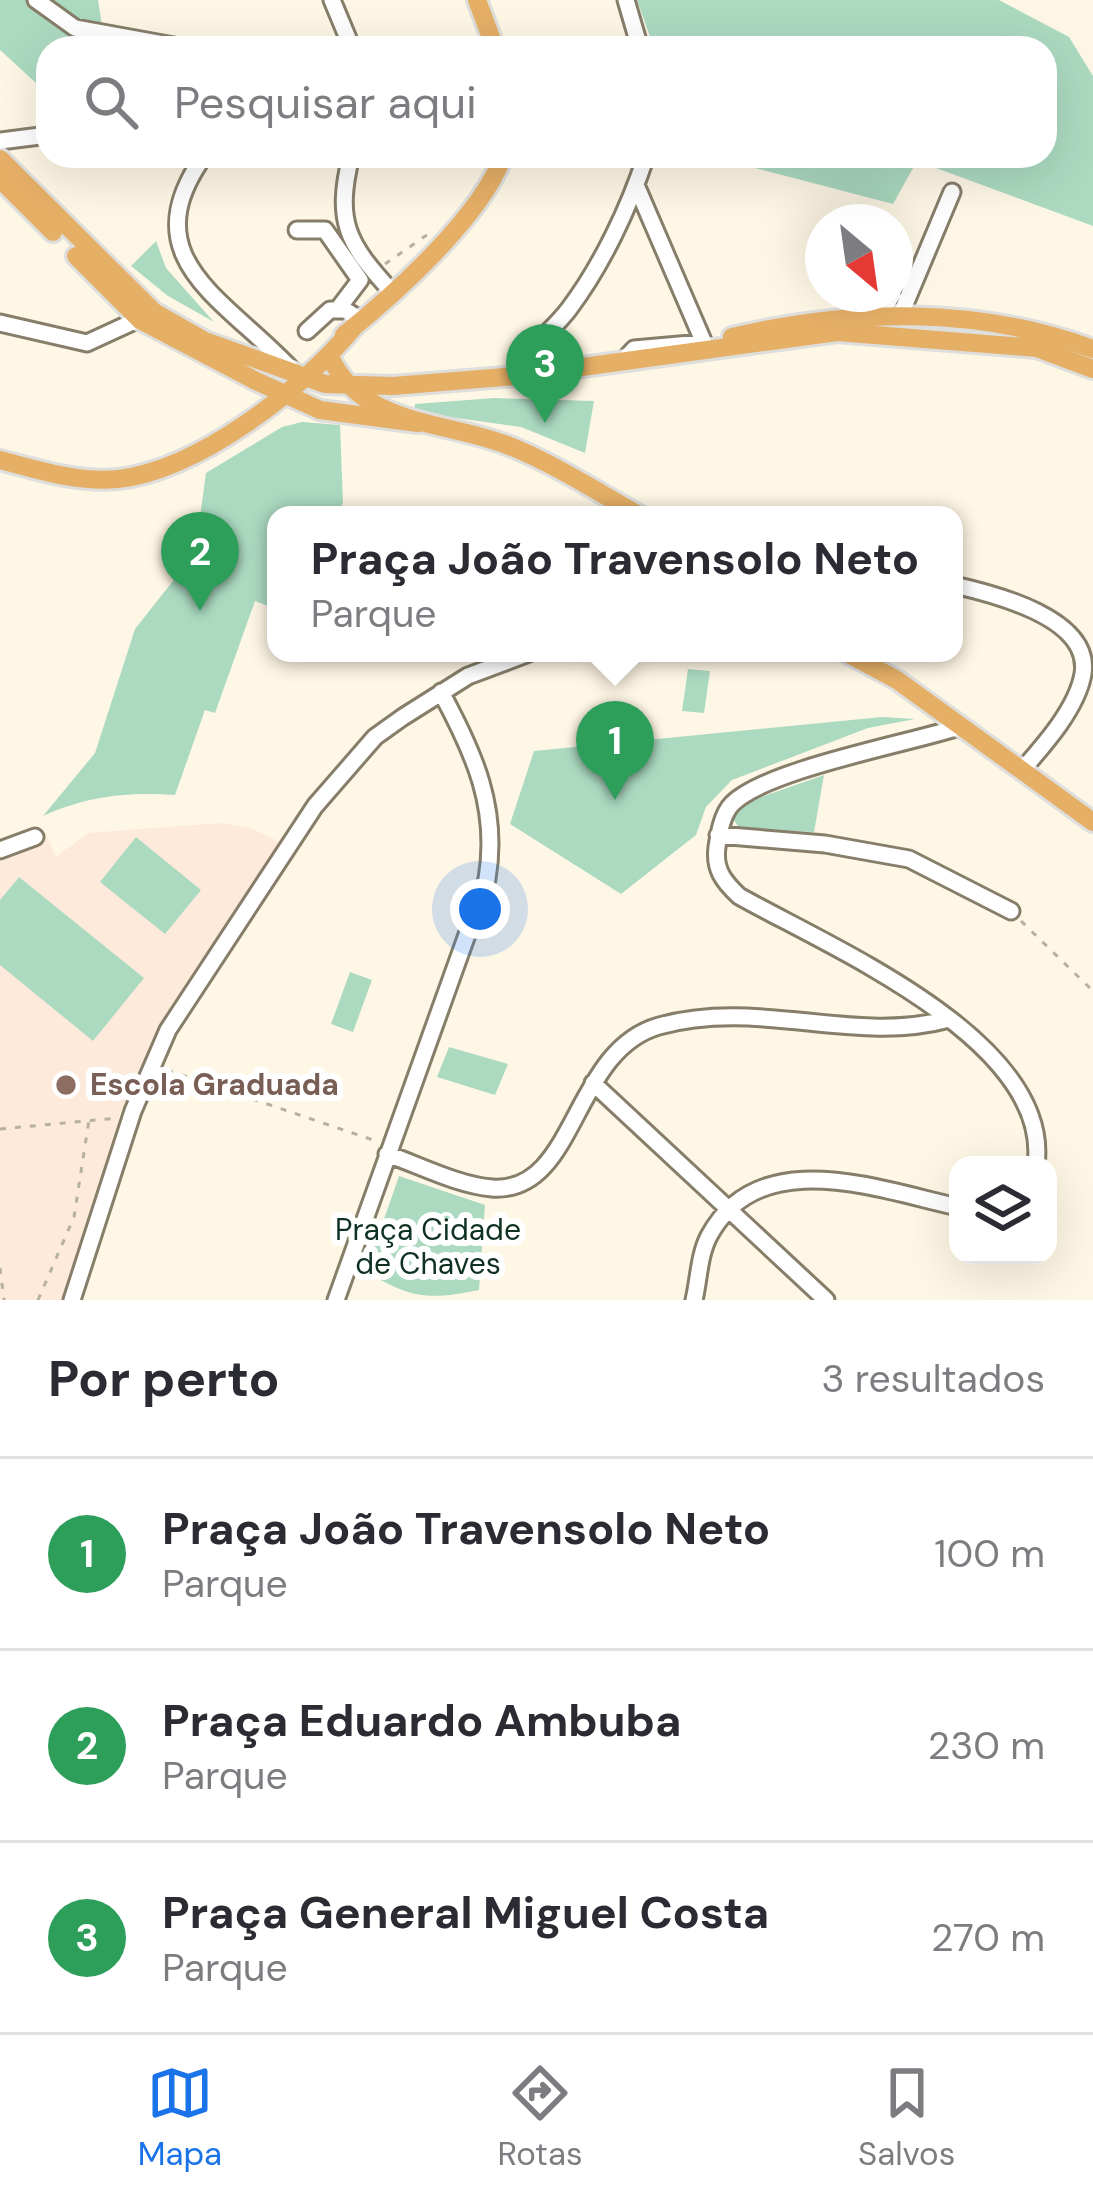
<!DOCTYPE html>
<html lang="pt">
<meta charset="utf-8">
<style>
body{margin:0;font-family:"DM Sans",sans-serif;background:#f7f7f7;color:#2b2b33}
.controls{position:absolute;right:36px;bottom:36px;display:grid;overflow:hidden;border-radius:24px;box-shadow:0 12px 48px #0002}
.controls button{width:108px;height:108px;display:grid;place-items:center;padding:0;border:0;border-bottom:3px solid #e1e1e2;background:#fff;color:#2b2b33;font:60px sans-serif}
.compass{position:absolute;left:805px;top:204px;width:108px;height:108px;border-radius:50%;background:#fff;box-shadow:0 12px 48px #0002;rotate:151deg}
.you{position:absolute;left:480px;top:909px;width:42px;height:42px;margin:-30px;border:9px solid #fff;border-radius:50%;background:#1a73e8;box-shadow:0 0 0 18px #1a73e833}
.badge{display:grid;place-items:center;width:78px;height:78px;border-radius:50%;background:#1a73e8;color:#fff;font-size:39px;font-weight:700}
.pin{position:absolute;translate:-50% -99px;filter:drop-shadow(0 3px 6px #0008)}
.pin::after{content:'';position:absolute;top:63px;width:42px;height:36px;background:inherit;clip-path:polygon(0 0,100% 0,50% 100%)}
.popup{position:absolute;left:267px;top:506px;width:696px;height:156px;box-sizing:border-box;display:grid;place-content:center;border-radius:24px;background:#fff;filter:drop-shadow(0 3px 9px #0005);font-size:39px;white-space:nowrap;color:#7c7c81}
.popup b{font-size:45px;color:#2b2b33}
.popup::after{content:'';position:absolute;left:50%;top:100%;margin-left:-24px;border:24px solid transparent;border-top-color:#fff}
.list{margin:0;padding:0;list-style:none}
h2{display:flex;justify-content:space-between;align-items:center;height:156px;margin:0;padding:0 48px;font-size:51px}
h2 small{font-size:39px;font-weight:400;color:#7c7c81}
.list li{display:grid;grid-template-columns:78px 1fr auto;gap:36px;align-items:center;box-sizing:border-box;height:192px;padding:0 48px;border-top:3px solid #e1e1e2}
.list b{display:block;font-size:45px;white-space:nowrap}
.list p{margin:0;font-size:39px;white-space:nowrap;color:#7c7c81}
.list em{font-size:39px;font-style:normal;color:#7c7c81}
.icon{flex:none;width:66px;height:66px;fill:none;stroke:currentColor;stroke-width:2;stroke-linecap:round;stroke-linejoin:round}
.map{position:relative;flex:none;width:1093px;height:1300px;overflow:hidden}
.search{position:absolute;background:#fff;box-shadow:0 12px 48px #0002;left:36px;right:36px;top:36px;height:132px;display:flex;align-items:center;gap:30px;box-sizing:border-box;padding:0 42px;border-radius:36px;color:#7c7c81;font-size:45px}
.sheet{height:732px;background:#fff}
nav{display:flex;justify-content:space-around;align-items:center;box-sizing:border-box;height:168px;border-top:3px solid #e1e1e2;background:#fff;font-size:33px;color:#7c7c81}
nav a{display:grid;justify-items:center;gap:6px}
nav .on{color:#1a73e8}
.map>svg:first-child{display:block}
.education{fill:#fdeada}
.green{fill:#acdac1}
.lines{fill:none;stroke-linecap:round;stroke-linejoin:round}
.minor-casing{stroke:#877e6a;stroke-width:21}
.major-casing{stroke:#dededc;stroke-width:24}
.path{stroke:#b6b0a1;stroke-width:3;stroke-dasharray:6 9;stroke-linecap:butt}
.minor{stroke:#fff;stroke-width:15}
.major{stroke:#e5af66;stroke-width:18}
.education-dot{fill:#8d6e63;stroke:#fff;stroke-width:4.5}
.labels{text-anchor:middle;stroke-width:12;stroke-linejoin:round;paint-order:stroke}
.education-label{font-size:30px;font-weight:bold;fill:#785e54;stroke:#fff;text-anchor:start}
.park-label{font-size:30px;fill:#0f3121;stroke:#fff}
</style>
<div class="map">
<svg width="1093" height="1300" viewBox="0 0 1093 1300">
<rect width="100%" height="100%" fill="#fff7e5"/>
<path class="education" d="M 220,823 L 251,828 L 280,842 L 184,988 L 144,1061 L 122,1108 L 63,1300 L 0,1300 L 0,850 L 45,832 L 56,857 L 88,833 Z"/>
<path class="green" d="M 0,0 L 98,0 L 105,44 L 140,48 L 48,48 L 48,94 L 0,50 Z
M 637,0 L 999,0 L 1069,37 L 1093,76 L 1093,226 L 917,161 L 893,204 L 755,168 L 773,156 L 1045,156 L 1045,48 L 654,48 Z
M 156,241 L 166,268 L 214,322 L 168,296 L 131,266 Z
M 494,398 L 594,401 L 585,453 L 521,427 L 414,412 L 415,404 Z
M 302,422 L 340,425 L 343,503 L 336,515 L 276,515 L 276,609 L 255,601 L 215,713 L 205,710 L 175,795 C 126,792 88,796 43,816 L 95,753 L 135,629 L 195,553 L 206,473 L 282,427 Z
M 688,669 L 710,671 L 704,713 L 682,711 Z
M 882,717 L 915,719 L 868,728 L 732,780 L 706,807 L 696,835 L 621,894 L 510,824 L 534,751 Z
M 824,775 L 814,832 L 740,829 L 733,819 L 736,806 Z
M 136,837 L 201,890 L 165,934 L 100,882 Z
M 19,877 L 144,978 L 93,1041 L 0,965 L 0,900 Z
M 350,972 L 372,980 L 353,1032 L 331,1024 Z
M 449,1047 L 508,1064 L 495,1095 L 437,1077 Z
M 399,1176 L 485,1205 L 479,1290 C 429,1300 410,1299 366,1271 Z"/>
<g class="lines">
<defs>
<path id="minor" d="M 36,0 L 75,28 L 185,48
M 332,0 L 352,48
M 626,0 L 640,48
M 0,141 L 48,135
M 204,156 C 130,260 227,299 294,372
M 351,156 C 335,222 347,243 392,292
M 636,185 L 707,350
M 297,230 L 325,230 L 360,280 L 338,309
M 863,315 L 870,294
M 879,316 L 893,294
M 900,316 L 952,192
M 0,323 L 87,343 L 150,314
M 307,331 L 330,310 L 345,310 L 361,320
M 622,362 L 634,349 L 702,343
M 517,376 C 525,348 552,332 569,309 C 602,265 629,208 646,156
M 954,585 C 994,594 1092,618 1083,674 C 1077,708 1045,744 1023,769
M 962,726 C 912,743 766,769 732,804 C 722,814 719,834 717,847 C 714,869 723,881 739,896 C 827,946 1053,1040 1036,1165
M 718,835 L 825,844 L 909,859 L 1011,911
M 0,850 L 35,837
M 593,1083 L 826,1300
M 387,1154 C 419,1165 457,1185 492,1188 C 577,1194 571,1051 659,1026 C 759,998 854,1045 949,1019
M 72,1300 L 133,1111 L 168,1030 L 315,806 L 375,737 L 403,717 L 468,676 L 529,653
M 336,1300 L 487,879 C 499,808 474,753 441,692
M 694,1300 C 699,1279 699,1255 709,1236 C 759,1143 879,1190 958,1207"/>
<path id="major" d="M 477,0 L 495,48
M 0,159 L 154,312 L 205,341 L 325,384 L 393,386 L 517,376 L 837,332 L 1037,348 L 1093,369
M 0,179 L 53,232
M 76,256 L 140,320 L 256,381 L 320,410 L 418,423
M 344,335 C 394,295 482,216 503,156
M 732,337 C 851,309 977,306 1093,349
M 330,357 C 362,426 446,421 507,445 C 553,463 596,491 639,515
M 0,460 C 39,470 78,483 118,479 C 199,470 304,388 354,327
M 847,653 L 897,680 L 1093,822"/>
</defs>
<use href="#minor" class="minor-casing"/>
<use href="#major" class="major-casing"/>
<path class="path" d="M 385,264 L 434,230
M 1021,921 L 1093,991
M 167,1070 L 379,1142
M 0,1129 L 118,1118
M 0,1268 L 4,1300
M 38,1300 L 74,1217 L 89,1120"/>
<use href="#minor" class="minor"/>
<use href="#major" class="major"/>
</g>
<circle class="education-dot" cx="66" cy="1085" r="12"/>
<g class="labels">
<g class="education-label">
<text x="90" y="1095">Escola Graduada</text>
</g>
<g class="park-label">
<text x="428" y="1240">Praça Cidade<tspan x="428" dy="34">de Chaves</tspan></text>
</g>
</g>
</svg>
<div class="controls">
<button><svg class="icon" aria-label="layers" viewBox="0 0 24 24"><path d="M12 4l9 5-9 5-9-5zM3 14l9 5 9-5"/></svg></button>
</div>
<svg class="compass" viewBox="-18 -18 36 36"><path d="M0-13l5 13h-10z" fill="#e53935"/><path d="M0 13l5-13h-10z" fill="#7c7c81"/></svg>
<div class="you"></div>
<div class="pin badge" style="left:615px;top:800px;background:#2e9e5b">1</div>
<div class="popup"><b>Praça João Travensolo Neto</b>Parque</div>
<div class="pin badge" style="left:200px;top:611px;background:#2e9e5b">2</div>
<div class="pin badge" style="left:545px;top:423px;background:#2e9e5b">3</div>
<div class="search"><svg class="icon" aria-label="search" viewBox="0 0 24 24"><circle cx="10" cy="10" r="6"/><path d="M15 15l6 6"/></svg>Pesquisar aqui</div>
</div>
<section class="sheet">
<h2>Por perto<small>3 resultados</small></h2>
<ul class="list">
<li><span class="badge" style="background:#2e9e5b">1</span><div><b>Praça João Travensolo Neto</b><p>Parque</p></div><em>100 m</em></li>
<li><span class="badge" style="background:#2e9e5b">2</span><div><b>Praça Eduardo Ambuba</b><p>Parque</p></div><em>230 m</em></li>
<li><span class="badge" style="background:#2e9e5b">3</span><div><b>Praça General Miguel Costa</b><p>Parque</p></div><em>270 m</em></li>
</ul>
</section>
<nav>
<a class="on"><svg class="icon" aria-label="map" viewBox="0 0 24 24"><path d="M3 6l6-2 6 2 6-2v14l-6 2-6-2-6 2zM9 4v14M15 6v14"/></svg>Mapa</a>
<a><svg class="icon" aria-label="directions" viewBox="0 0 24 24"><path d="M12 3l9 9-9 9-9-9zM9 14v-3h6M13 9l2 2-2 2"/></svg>Rotas</a>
<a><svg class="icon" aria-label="saved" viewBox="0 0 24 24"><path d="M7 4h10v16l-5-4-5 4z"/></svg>Salvos</a>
</nav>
